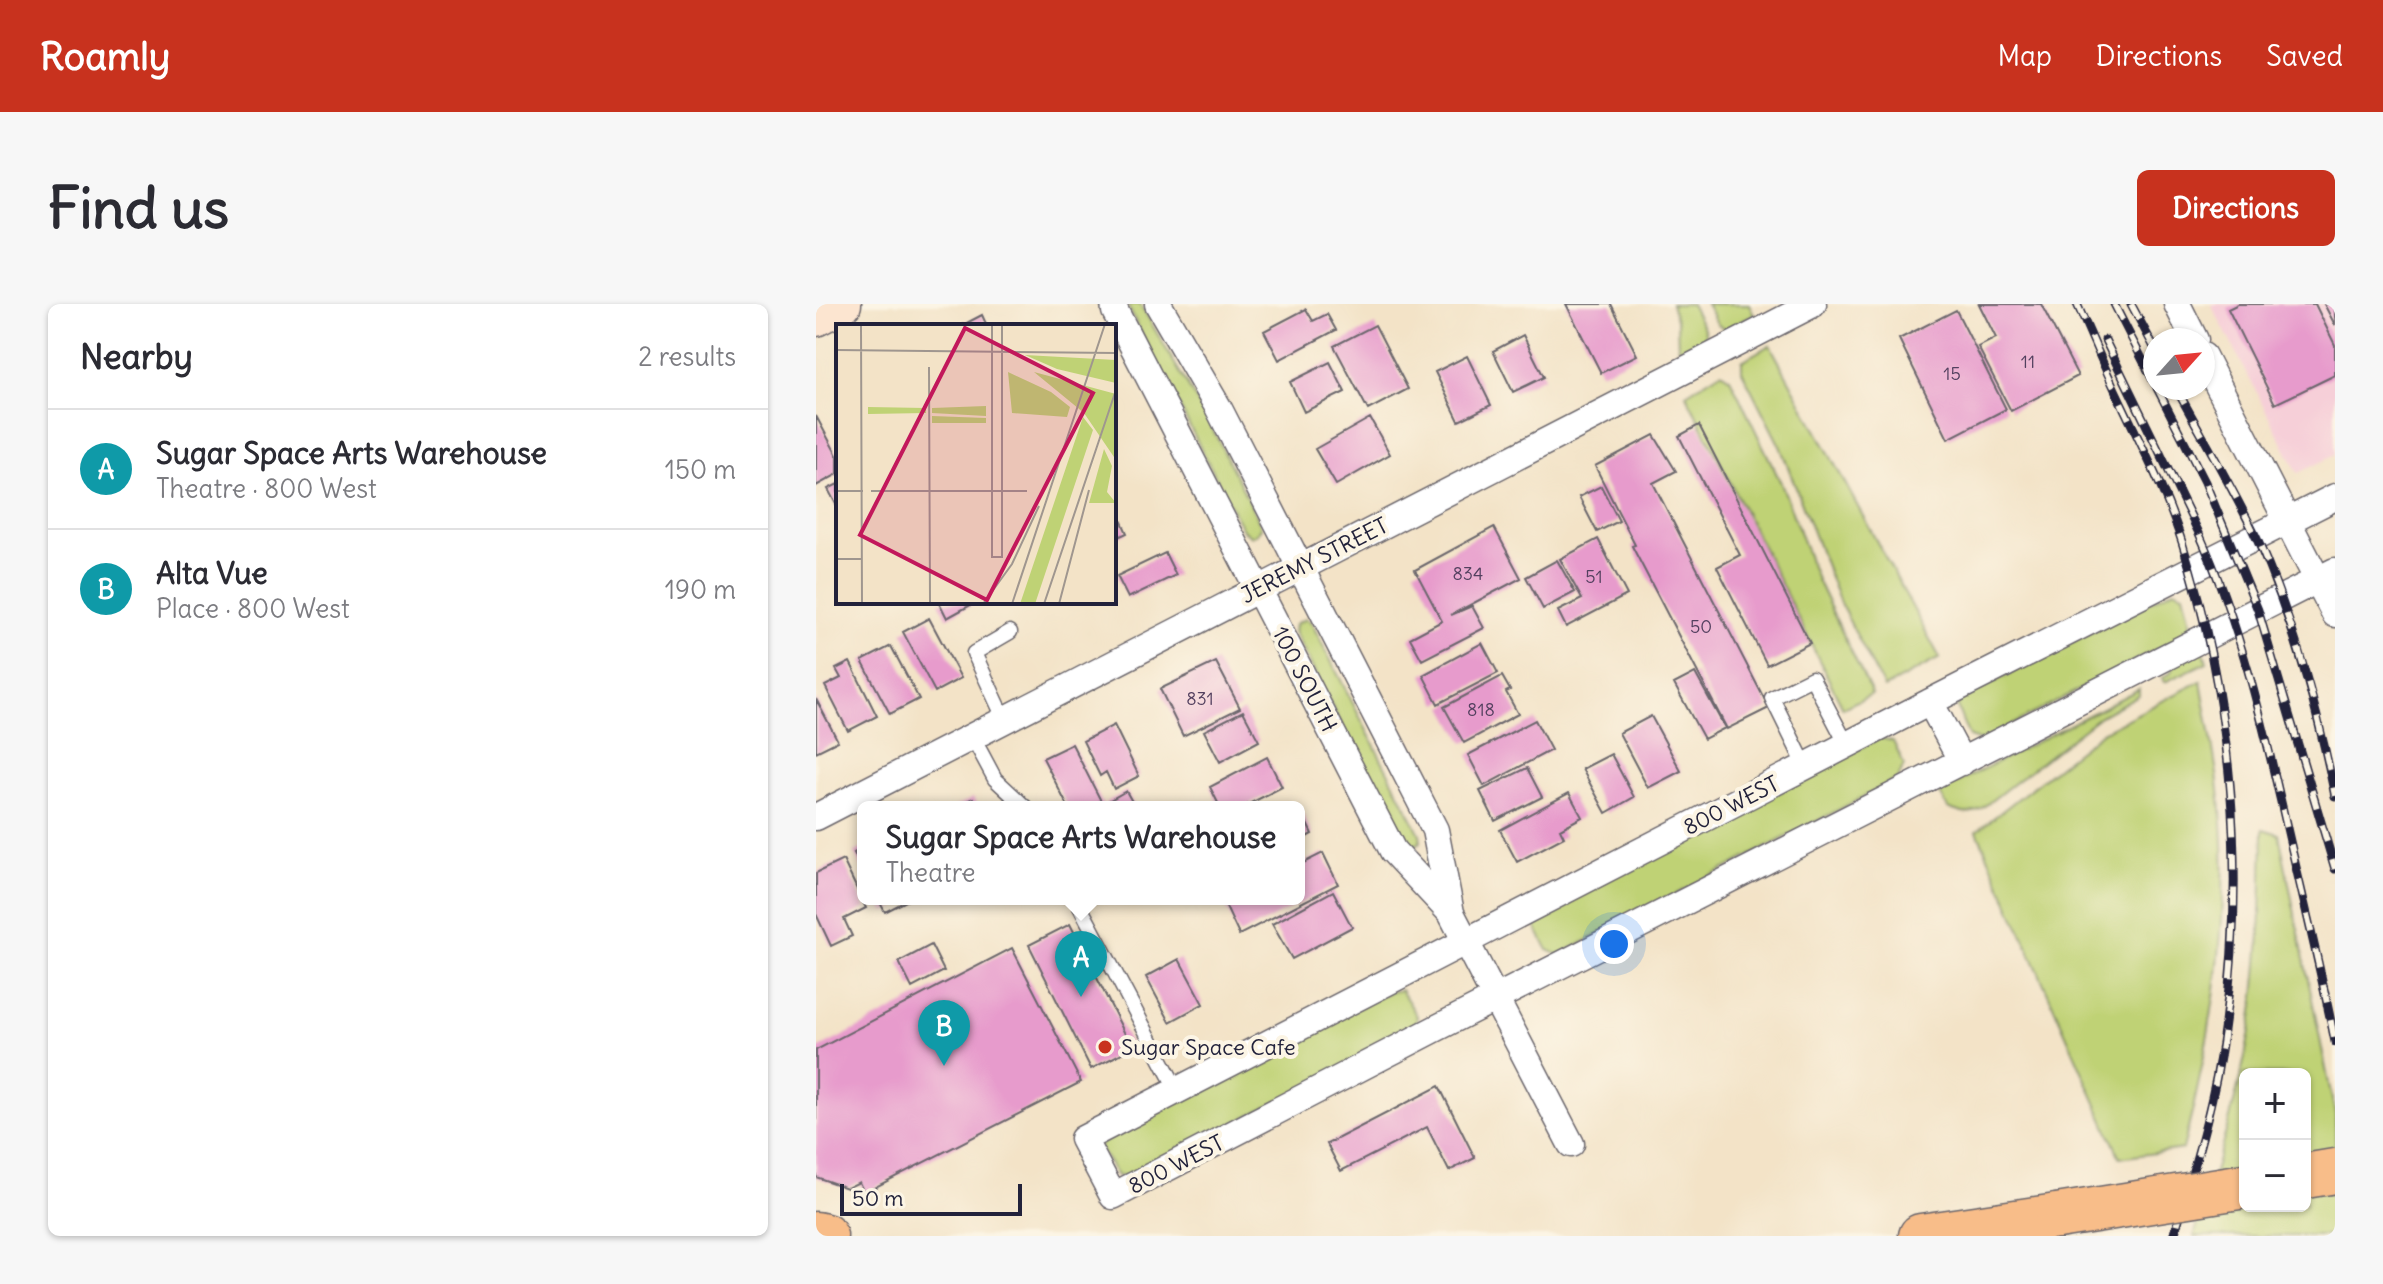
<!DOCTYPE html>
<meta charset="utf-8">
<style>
body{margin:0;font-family:Delius,sans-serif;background:#f7f7f7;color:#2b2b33}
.controls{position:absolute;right:24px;bottom:24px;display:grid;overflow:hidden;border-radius:12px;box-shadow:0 2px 6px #0004}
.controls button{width:72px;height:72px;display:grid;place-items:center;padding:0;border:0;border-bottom:2px solid #e1e1e2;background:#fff;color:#2b2b33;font:40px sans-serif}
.compass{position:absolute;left:1327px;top:24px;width:72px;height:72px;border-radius:50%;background:#fff;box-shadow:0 2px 6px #0004;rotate:63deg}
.scale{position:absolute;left:24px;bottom:20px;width:182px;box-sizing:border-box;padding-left:8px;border:4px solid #22223b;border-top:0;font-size:22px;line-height:28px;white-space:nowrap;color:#22223b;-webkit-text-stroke:6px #fcf5e5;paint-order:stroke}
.you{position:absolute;left:798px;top:640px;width:28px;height:28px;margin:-20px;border:6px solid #fff;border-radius:50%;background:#1a73e8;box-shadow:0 0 0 12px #1a73e833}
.badge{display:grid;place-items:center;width:52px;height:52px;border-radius:50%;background:#c8321e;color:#fff;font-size:26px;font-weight:700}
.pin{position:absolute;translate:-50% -66px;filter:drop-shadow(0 2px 4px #0008)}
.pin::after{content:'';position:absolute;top:42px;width:28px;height:24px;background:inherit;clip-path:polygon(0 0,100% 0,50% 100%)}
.popup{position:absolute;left:41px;top:497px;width:448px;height:104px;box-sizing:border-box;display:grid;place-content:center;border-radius:12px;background:#fff;filter:drop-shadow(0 2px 6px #0005);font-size:26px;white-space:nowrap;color:#7c7c81}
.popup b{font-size:30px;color:#2b2b33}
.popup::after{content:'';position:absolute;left:50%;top:100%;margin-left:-16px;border:16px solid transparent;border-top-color:#fff}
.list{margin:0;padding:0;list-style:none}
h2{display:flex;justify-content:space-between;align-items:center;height:104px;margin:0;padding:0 32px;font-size:34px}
h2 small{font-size:26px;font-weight:400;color:#7c7c81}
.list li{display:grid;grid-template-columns:52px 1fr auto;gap:24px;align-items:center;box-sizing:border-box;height:120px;padding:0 32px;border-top:2px solid #e1e1e2}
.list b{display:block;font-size:30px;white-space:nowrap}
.list p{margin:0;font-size:26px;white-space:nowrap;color:#7c7c81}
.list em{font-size:26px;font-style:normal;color:#7c7c81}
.map{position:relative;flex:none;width:1519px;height:932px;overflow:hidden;border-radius:12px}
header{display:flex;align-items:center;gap:48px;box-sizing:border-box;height:112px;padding:0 40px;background:#c8321e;color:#fff}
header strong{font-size:38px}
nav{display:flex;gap:44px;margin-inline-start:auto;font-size:28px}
.intro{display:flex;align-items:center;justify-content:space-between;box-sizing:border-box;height:192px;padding:0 48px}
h1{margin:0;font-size:56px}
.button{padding:20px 36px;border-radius:12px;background:#c8321e;color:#fff;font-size:28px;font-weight:700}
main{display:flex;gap:48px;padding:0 48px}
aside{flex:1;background:#fff;border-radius:12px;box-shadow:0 2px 6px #0004}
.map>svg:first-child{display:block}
.built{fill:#f6cfd8}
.green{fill:#bfd275;stroke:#707a58;stroke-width:2;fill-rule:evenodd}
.building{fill:#e79bcc}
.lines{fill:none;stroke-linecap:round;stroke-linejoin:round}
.service-casing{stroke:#6b666c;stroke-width:17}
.minor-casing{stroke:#6b666c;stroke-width:29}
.secondary-casing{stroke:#6b666c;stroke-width:39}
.motorway-casing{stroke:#6b666c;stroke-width:47}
.service{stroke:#fff;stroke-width:14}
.minor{stroke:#fff;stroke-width:26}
.secondary{stroke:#fce5d0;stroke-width:36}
.motorway{stroke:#f8bd89;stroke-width:44}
.rail-casing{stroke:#22223b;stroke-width:9}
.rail{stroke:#fcf5e5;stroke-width:6;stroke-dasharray:18;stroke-linecap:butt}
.motorway-bridge-casing{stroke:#6b666c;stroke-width:47;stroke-linecap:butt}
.motorway-bridge{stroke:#f8bd89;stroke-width:44}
.poi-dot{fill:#c8321e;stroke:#fcf5e5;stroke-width:3}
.labels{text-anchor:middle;stroke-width:8;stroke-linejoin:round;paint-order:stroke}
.number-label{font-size:18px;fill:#53405f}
.street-label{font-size:22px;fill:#22223b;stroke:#fcf5e5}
.poi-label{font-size:22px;fill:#22223b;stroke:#fcf5e5;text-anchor:start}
.inset-road{fill:none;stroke:#9f968f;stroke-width:2}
.view{fill:#c2185b;fill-opacity:0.15;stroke:#c2185b;stroke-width:4}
.inset-edge{fill:none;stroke:#22223b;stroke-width:4}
</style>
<header>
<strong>Roamly</strong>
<nav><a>Map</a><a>Directions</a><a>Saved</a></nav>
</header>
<div class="intro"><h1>Find us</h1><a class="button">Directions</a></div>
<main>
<aside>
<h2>Nearby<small>2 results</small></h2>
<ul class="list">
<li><span class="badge" style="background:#0f9aa8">A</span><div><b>Sugar Space Arts Warehouse</b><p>Theatre · 800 West</p></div><em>150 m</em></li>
<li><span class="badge" style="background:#0f9aa8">B</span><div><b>Alta Vue</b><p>Place · 800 West</p></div><em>190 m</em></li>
</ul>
</aside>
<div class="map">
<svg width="1519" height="932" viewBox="0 0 1519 932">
<rect width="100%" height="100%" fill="#fcf5e5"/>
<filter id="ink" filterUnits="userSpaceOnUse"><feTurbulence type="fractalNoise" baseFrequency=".0125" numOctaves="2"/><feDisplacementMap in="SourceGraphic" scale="16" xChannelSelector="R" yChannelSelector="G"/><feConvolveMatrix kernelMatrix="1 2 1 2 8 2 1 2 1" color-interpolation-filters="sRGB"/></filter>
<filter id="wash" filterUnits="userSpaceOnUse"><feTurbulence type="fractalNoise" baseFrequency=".006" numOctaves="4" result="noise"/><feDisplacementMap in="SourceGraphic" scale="32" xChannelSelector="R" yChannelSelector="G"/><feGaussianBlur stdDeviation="1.8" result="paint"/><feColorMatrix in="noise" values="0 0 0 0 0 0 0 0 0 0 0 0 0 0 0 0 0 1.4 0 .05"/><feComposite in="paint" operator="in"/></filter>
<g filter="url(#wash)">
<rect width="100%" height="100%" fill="#f3e3c7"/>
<path class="built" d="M 1395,0 L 1519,0 L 1519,151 L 1482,169 Z"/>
<path class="green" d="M 314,0 L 324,0 L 394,120 L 444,219 L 445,224 L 440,230 L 436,232 L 427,226 L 312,3 Z
M 855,0 L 875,0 L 889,27 L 889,35 L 862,45 L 861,18 Z
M 890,0 L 933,0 L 938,10 L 909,25 L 902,21 Z
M 954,41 L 1124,354 L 1068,384 L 1024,299 L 964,142 L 926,67 L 926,57 Z
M 905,68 L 914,74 L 966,181 L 1001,276 L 1056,390 L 1027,404 L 870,90 Z
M 1358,285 L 1368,289 L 1377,326 L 1165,437 L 1153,433 L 1141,403 L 1145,395 Z
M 489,315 L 495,318 L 604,530 L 605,537 L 599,542 L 587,540 L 478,328 L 479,320 Z
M 1387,344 L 1391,358 L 1349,378 L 1346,374 L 1354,369 L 1360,359 Z
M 1385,377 C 1391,413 1399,450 1403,486 C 1417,605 1397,730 1367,845 L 1304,854 L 1161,527 L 1286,428 Z
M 1323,385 L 1323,391 L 1284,412 L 1166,504 C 1153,512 1146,510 1132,504 L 1123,488 Z
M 1064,434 L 1077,437 L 1088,461 L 1082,475 L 743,651 L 732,646 L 718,620 L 723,608 Z
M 1447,525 L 1463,530 L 1519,810 L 1519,932 L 1378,932 C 1401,858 1426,784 1437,708 C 1445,647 1446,586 1447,525 ZM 1429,770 L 1489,770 L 1489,902 L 1429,902 Z
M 585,686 L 601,712 L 599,727 L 312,873 L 301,872 L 283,844 L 290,831 L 573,688 Z"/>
<g id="blocks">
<path class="building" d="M 750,0 L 795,0 L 821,51 L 785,69 Z
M 1163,0 L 1225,0 L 1262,72 L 1195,107 L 1162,43 L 1180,34 Z
M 1422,0 L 1499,0 L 1519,41 L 1519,71 L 1459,100 L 1412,5 Z
M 1508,0 L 1519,0 L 1519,21 Z
M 490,5 L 497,17 L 511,10 L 520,26 L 463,56 L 448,27 Z
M 1140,6 L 1190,105 L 1132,135 L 1083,35 Z
M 166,11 L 171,22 L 145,22 Z
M 559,21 L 592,85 L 552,106 L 518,42 Z
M 707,31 L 728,73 L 697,88 L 677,47 Z
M 651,52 L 675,101 L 643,117 L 619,68 Z
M 514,58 L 529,88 L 488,108 L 474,78 Z
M 0,112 L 22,153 L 22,170 L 0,182 Z
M 554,114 L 574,150 L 520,181 L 499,145 Z
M 883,121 L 994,339 L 951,361 L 901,263 L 924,251 L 863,132 Z
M 838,131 L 860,167 L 837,179 L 953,404 L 911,425 L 816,242 L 819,241 L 779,162 Z
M 22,180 L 22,204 L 12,185 Z
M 785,182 L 803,217 L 781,228 L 763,193 Z
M 298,200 L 311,229 L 298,235 Z
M 678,223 L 705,274 L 635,311 L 656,302 L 668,324 L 606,356 L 594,334 L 626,317 L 599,266 Z
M 782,235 L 811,291 L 750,323 L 742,307 L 766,295 L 744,255 Z
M 349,249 L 360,271 L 312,294 L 301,272 Z
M 741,256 L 759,288 L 727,305 L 710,273 Z
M 123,298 L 160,298 L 131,314 Z
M 113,314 L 145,374 L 119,388 L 87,328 Z
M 666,339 L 682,369 L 622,400 L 607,371 Z
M 75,342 L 103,395 L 74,410 L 46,357 Z
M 34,358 L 61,412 L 32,427 L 9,382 L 25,374 L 20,365 Z
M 400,358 L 424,404 L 367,432 L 344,385 Z
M 879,369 L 909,424 L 888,435 L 858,380 Z
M 686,372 L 694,386 L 690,388 L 702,410 L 648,439 L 628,403 Z
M 0,395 L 22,437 L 0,448 Z
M 427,407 L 443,437 L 404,458 L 388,427 Z
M 835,412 L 865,467 L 832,484 L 803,429 Z
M 719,416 L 735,446 L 668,482 L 652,451 Z
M 298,421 L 323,472 L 298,485 L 290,468 L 284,472 L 267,437 Z
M 256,440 L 288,503 L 252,503 L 227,454 Z
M 795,450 L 818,493 L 790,509 L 766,465 Z
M 451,453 L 466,483 L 427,503 L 404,503 L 394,483 Z
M 711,464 L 726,493 L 679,517 L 664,487 Z
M 310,487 L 319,503 L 291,503 L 289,499 Z
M 753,489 L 766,513 L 744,525 L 748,533 L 701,558 L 684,526 Z
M 157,494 L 162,503 L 139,503 Z
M 483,503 L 496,530 L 483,537 Z
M 47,544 L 47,566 L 38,549 Z
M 507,549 L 522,580 L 423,631 L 408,599 L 416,595 L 483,595 L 483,561 Z
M 27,556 L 50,604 L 28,615 L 36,632 L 15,642 L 0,610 L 0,569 Z
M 517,587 L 536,623 L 476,655 L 456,620 Z
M 62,595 L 94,595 L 69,608 Z
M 254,620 L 316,744 L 275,765 L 213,641 Z
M 115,641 L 128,667 L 96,684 L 83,658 Z
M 196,644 L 265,778 L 48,889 L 43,878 L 31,884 L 0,873 L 0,746 Z
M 363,655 L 387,700 L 354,718 L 330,673 Z
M 623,782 L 659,854 L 633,867 L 611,823 L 525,867 L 511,840 Z"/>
</g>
</g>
<g filter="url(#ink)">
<use href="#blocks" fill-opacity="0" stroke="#6b666c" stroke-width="2"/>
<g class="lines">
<defs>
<path id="service" d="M 189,416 L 158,349 L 194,328
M 156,432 L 179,475 L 209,503
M 990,463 L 956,394 L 996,374 L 1031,441
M 260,595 L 361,786"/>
<path id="minor" d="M 298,0 L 299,7 L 577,547 L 635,609 L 755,840
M 342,0 L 402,103 L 619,526 L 635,609
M 1361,0 L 1379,36
M 1387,52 L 1519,310
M 1519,193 L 1114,398 L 267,835 L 297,892 L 621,724 L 1519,267
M 1114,398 L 1146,458
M 0,513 L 997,0"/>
<path id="secondary" d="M 0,14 L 27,0"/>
<path id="motorway" d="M 1489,872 L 1519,867
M 0,930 L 9,932
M 1105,932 L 1241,912"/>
</defs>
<use href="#service" class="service-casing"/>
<use href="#minor" class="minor-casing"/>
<use href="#secondary" class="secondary-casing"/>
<use href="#motorway" class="motorway-casing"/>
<use href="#service" class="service"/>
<use href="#minor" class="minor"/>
<use href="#secondary" class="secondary"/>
<use href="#motorway" class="motorway"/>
<defs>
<path id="rail" d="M 1261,0 C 1275,31 1288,63 1303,94 C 1325,141 1350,188 1366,238 C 1416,397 1431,567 1407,733 C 1398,801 1377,866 1358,932
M 1298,0 L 1339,80
M 1315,0 L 1339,45
M 1289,36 L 1382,227 C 1425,322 1448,424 1471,524 C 1487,595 1505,666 1519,738
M 1341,84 L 1389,178 L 1442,306 L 1519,565
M 1360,84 C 1387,134 1417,184 1441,235 C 1478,318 1501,403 1519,492"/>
</defs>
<use href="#rail" class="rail-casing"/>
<use href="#rail" class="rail"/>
<defs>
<path id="motorway-bridge" d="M 1241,912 L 1429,882"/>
</defs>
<use href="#motorway-bridge" class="motorway-bridge-casing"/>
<use href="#motorway-bridge" class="motorway-bridge"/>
</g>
</g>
<circle class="poi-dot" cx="289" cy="743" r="8"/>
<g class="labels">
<g class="number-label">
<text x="1212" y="64">11</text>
<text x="1136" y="76">15</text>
<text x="652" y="276">834</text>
<text x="778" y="279">51</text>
<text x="885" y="329">50</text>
<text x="384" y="401">831</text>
<text x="665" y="412">818</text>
</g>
<g class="street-label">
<text transform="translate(498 256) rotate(-27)" y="8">JEREMY STREET</text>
<text transform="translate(489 375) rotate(63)" y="8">100 SOUTH</text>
<text transform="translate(915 501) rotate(-27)" y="8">800 WEST</text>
<text transform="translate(360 860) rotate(-27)" y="8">800 WEST</text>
</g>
<g class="poi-label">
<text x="305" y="751">Sugar Space Cafe</text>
</g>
</g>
<g transform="translate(20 20)">
<rect width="280" height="280" fill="#f3e3c7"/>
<path d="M 189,31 L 280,36 L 280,59 L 221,45 ZM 172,48 L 215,68 L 234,83 L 231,93 L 176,89 ZM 198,48 L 280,70 L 280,136 L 248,89 ZM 150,82 L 150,92 L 96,89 L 96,84 ZM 32,83 L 90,84 L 90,89 L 32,90 ZM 96,92 L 150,94 L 150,99 L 96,99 ZM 247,93 L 257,106 L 199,280 L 184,280 ZM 268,125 L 276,142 L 271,168 L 280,179 L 253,179 Z" fill="#bfd275"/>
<path class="inset-road" d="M 25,0 L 26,280M 156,0 L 156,233 L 166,233 L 166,0M 0,26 L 280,29M 93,43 L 94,280M 0,167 L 27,167M 35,167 L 191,167M 37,167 L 150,167M 0,235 L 26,235M 147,280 L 176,240 L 203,182M 176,280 L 269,0M 208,280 L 280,66M 223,280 L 253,166"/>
<path class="view" d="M 129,4 L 257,69 L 151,276 L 24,211 Z"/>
<rect width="280" height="280" class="inset-edge"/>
</g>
</svg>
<div class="controls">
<button>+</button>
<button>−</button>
</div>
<svg class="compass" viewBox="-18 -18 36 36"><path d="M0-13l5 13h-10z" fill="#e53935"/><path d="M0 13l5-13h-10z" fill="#7c7c81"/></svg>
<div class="scale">50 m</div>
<div class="you"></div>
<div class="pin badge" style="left:265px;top:693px;background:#0f9aa8">A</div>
<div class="popup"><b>Sugar Space Arts Warehouse</b>Theatre</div>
<div class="pin badge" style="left:128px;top:762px;background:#0f9aa8">B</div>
</div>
</main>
